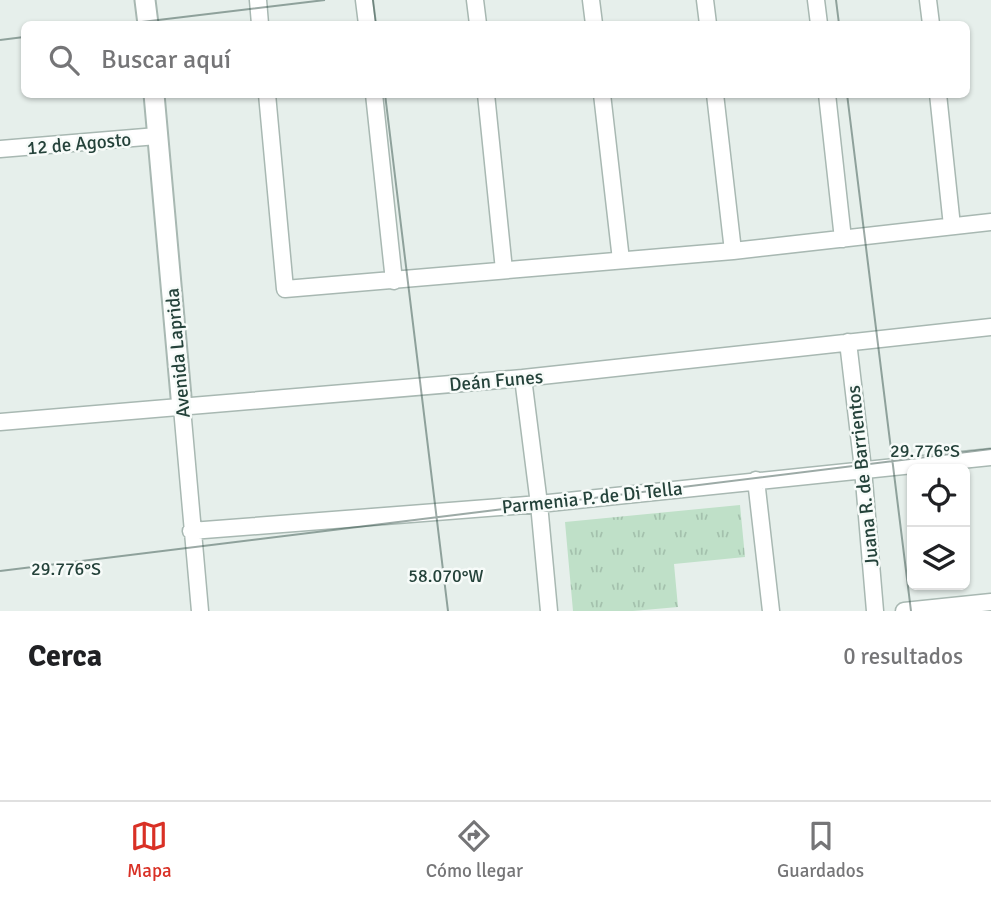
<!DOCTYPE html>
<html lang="es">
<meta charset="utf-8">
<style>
body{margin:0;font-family:Signika,sans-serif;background:#f6f6f6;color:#202124}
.controls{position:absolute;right:21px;bottom:21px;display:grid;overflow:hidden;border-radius:10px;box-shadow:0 2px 5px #0004}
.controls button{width:63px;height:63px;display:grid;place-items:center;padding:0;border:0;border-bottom:2px solid #e0e0e0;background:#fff;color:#202124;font:35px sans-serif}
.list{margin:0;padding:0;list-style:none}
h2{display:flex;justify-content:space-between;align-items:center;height:91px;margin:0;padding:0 28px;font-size:30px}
h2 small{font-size:23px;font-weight:400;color:#757577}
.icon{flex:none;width:38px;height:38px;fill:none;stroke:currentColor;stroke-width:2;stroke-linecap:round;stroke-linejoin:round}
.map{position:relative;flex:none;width:991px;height:611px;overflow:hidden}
.search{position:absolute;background:#fff;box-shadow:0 2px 5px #0004;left:21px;right:21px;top:21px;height:77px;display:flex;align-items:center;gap:18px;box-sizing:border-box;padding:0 24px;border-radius:10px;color:#757577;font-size:26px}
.sheet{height:189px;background:#fff}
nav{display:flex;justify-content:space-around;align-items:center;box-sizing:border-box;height:98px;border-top:2px solid #e0e0e0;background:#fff;font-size:19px;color:#757577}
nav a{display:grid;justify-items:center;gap:4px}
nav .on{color:#d93025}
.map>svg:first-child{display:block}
.grass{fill:url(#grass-tufts)}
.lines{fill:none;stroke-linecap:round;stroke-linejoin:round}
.minor-casing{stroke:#a8b8b2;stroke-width:19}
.tertiary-casing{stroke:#a8b8b2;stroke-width:23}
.minor{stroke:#fff;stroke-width:16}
.tertiary{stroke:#fff;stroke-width:19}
.ticks{fill:none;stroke:#24423a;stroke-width:2;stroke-opacity:0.45}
.labels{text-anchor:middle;stroke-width:5;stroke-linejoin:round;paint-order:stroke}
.street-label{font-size:19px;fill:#24423a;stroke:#f7fbf9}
.ticks-label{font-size:18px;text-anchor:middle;fill:#24423a;stroke:#f7fbf9;stroke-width:5;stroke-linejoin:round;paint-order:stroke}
</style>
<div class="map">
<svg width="991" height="611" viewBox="0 0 991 611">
<defs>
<pattern id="grass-tufts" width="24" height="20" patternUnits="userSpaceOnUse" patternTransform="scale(1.75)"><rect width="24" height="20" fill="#bfe0c8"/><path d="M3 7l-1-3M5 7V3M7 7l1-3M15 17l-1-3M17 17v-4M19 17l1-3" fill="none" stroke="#a4c1ad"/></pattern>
</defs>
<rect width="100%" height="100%" fill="#e6efeb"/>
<path class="grass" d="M 740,505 L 745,557 L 674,564 L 678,607 L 633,611 L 573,611 L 565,522 Z"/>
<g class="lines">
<defs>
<path id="minor" d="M 258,0 L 260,24
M 364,0 L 367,24
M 475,0 L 478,24
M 591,0 L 594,24
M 705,0 L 708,24
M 816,0 L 819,24
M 928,0 L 931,24
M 267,94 L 285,289 L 733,251 L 991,222
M 374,94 L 394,281
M 486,94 L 504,270
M 602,94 L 621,260
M 715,94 L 733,251
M 827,94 L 843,239
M 938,94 L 952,226
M 0,149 L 157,136
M 848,342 L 863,469 L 875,611
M 523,378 L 539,504 L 549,611
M 182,408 L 200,611
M 0,422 L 523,378 L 991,327
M 756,480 L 771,611
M 191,531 L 539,504 L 991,457
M 904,611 L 991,602"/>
<path id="tertiary" d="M 145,0 L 148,24
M 154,94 L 182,408"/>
</defs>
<use href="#minor" class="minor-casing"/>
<use href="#tertiary" class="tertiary-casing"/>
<use href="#minor" class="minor"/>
<use href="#tertiary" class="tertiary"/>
</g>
<path class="ticks" d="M 373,0 L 376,24M 836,0 L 839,24M 125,24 L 325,0M 0,40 L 24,37M 385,94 L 448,611M 847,94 L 911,611M 0,571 L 991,449"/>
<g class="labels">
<g class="street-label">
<text transform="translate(79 143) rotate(-5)" y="7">12 de Agosto</text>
<text transform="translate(177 353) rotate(-95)" y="7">Avenida Laprida</text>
<text transform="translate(496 380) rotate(-5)" y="7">Deán Funes</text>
<text transform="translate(862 476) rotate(-96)" y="7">Juana R. de Barrientos</text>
<text transform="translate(592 497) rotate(-6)" y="7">Parmenia P. de Di Tella</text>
</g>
</g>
<g class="ticks-label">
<text x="925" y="457">29.776°S</text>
<text x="66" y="575">29.776°S</text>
<text x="446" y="582">58.070°W</text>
</g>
</svg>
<div class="controls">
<button><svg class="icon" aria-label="locate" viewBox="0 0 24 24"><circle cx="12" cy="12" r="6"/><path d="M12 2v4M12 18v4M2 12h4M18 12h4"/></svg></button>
<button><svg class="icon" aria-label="layers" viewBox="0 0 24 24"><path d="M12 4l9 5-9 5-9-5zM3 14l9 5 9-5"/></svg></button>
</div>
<div class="search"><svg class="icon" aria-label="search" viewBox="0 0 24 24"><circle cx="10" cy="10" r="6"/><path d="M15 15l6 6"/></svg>Buscar aquí</div>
</div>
<section class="sheet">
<h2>Cerca<small>0 resultados</small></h2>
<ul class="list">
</ul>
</section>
<nav>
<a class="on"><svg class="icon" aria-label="map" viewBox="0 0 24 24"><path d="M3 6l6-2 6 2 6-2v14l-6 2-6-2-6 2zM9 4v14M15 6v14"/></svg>Mapa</a>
<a><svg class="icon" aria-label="directions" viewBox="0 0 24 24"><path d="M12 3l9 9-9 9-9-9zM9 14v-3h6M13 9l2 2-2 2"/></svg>Cómo llegar</a>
<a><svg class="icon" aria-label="saved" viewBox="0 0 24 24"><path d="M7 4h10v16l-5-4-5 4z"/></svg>Guardados</a>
</nav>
